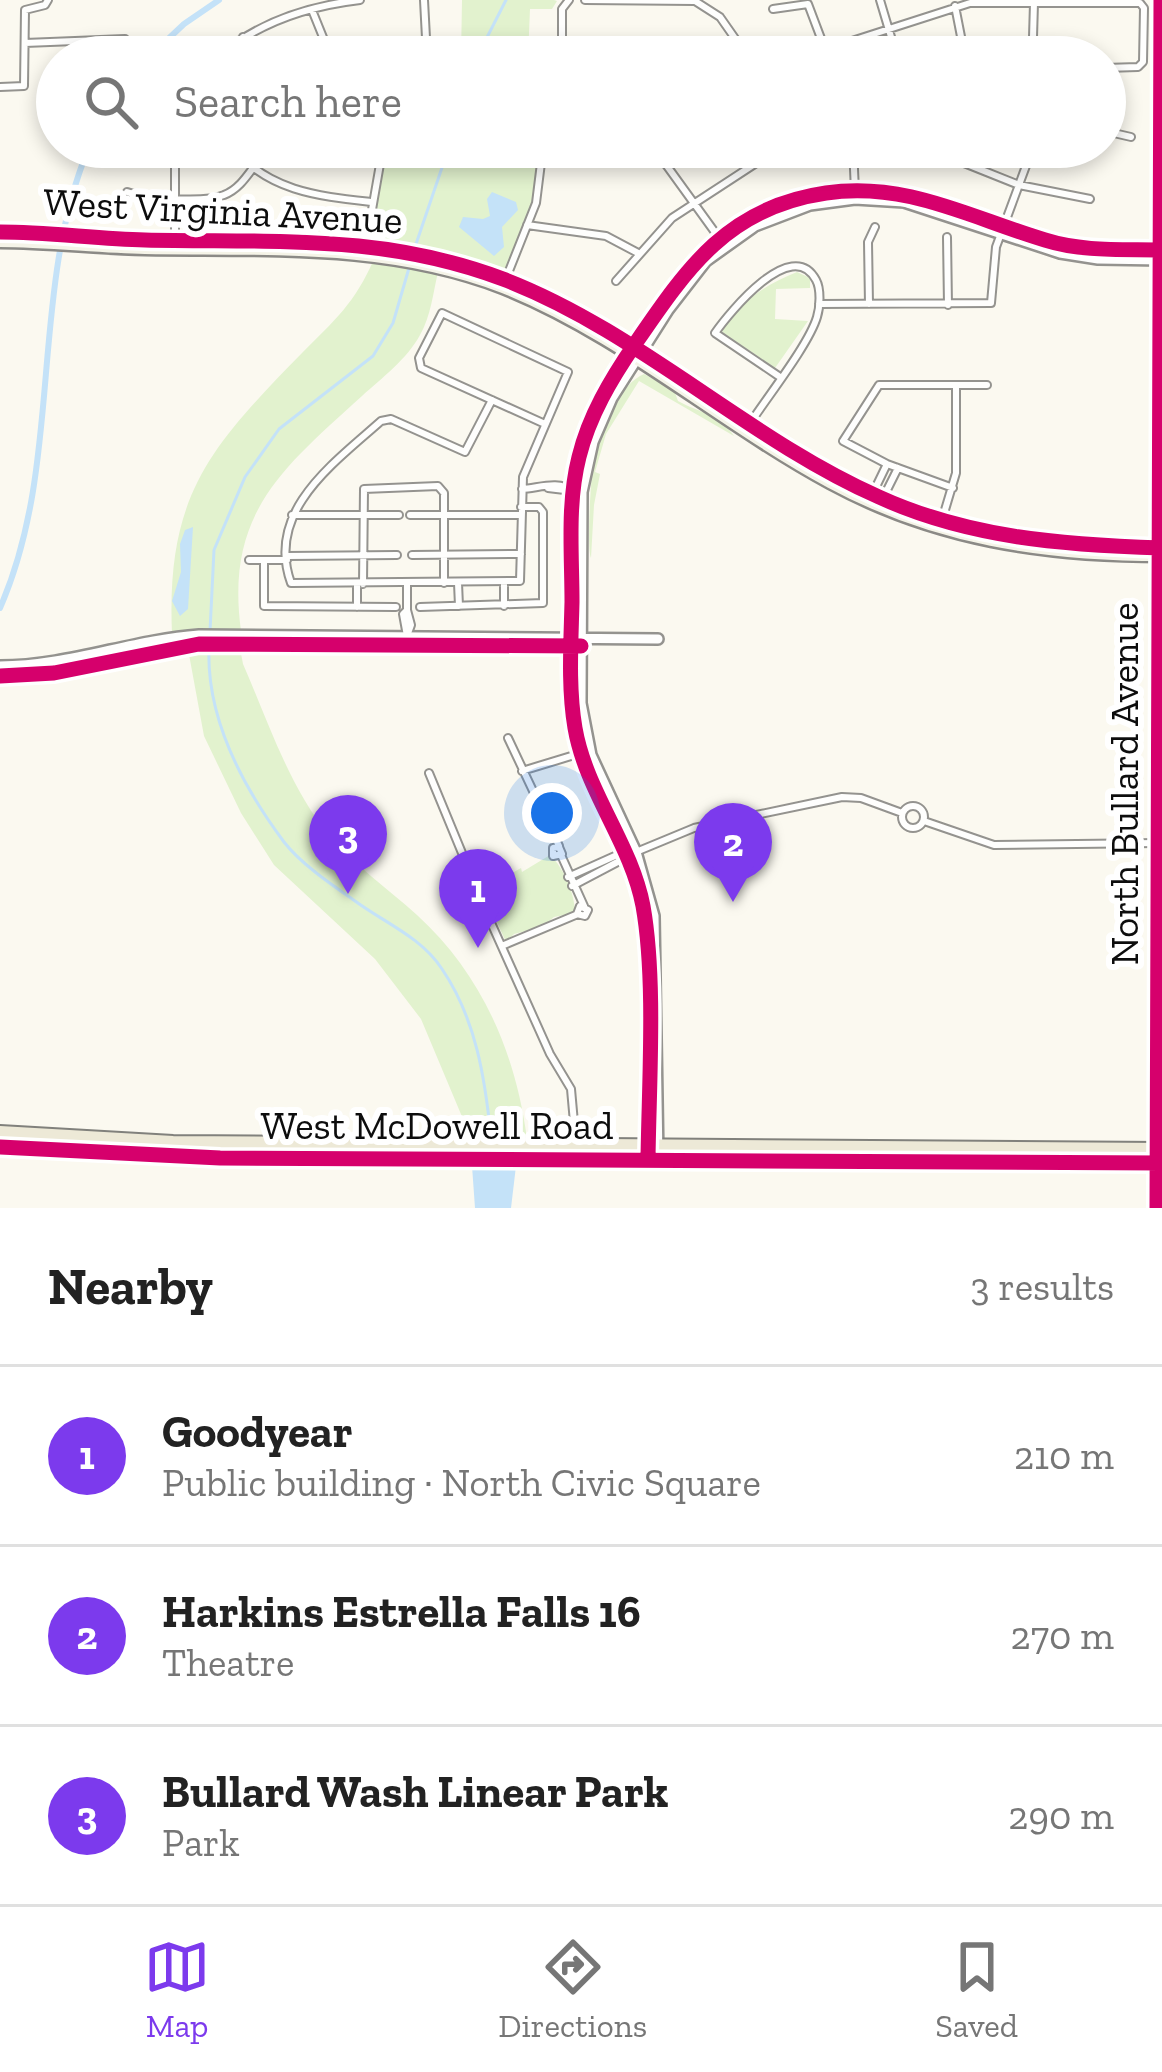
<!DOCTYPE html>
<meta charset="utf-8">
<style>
body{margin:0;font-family:"Zilla Slab",serif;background:#f2f2f2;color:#222}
.you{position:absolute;left:552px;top:813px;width:42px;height:42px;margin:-30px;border:9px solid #fff;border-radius:50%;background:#1a73e8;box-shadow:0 0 0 18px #1a73e833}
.badge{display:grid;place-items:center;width:78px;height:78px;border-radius:50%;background:#7c3aed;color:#fff;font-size:39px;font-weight:700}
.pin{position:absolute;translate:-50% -99px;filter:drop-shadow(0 3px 6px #0008)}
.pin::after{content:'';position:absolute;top:63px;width:42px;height:36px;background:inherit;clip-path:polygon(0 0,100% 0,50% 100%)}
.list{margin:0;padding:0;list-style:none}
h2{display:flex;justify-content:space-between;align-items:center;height:156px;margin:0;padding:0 48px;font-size:51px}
h2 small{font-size:39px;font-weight:400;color:#767676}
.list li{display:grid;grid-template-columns:78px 1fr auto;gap:36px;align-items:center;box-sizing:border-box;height:180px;padding:0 48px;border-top:3px solid #e0e0e0}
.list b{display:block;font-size:45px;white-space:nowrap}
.list p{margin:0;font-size:39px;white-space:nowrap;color:#767676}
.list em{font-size:39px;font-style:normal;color:#767676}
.icon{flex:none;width:66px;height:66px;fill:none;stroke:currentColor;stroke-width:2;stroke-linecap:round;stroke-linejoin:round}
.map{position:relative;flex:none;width:1162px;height:1208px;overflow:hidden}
.search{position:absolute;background:#fff;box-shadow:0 6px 18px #0003;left:36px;right:36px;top:36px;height:132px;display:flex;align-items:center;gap:30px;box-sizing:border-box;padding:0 42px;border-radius:66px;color:#767676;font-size:45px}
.sheet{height:696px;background:#fff}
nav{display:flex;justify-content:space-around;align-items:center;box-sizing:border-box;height:168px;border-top:3px solid #e0e0e0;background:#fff;font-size:33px;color:#767676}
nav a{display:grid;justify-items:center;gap:6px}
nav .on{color:#7c3aed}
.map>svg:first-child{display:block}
.green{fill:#e2f2ce}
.water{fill:#c4e2f8}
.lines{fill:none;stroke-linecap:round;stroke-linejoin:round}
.stream{stroke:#c4e2f8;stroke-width:3}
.canal{stroke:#c4e2f8;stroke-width:6}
.minor-casing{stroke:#94938f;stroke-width:10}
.tertiary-casing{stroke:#94938f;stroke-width:14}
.secondary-casing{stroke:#8b8a86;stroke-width:15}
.primary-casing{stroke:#81817c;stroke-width:16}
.minor{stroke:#fefefd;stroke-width:6}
.tertiary{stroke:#fefefd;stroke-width:9}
.secondary{stroke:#f5f4e8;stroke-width:10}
.primary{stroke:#ede9d7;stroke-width:12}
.cycleway-casing{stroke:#fff;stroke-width:22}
.cycleway{stroke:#d6006c;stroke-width:15}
.labels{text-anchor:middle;stroke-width:12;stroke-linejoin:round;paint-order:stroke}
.street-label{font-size:39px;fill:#0d0d0d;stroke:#fff}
</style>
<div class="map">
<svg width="1162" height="1208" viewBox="0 0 1162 1208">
<rect width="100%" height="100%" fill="#fbf9f0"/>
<path class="green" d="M 462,0 L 554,0 L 557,1 L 552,9 L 530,9 L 528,57 L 461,57 Z
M 387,147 L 511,147 L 513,155 L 538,157 L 532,201 L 505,272 L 500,274 L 371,239 Z
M 374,259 L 438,272 C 433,293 431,316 420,335 C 407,359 382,378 362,396 C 282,469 225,513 241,631 L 200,629 L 172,634 C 166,495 210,447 302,353 C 335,320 355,303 374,259 Z
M 797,272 L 810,278 L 810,288 L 776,289 L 775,319 L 808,321 L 775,368 L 722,332 C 740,301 765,285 797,272 Z
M 644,374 L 674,390 L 678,401 C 699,413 719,413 734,436 L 639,381 L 606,434 L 595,472 L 600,474 L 594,505 L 591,558 C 586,546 592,462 595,446 L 598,447 C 604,421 622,383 644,374 Z
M 200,648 L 240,648 L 243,664 C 268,721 289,787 329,835 C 355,866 387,888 417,915 C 482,974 516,1054 527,1139 L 463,1139 L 463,1119 L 421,1019 L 375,959 L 274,865 L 241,813 L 204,736 L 188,649 Z
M 550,855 C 564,868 575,894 575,913 L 554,917 L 542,927 L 514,934 L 506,942 L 480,885 L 490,881 L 492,885 L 521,868 L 522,872 Z"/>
<path class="water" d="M 492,192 L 516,202 L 518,210 L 502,227 L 504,247 L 494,256 L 459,227 L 463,217 L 483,219 L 490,216 L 487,199 Z
M 193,527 L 188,609 L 180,616 L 172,601 L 181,572 L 180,544 L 185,530 Z
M 472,1166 L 516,1166 L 511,1208 L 475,1208 Z"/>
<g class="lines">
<path class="stream" d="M 477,57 L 506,0
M 415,247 L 449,147
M 210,631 L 214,550 L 245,477 L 279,429 L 373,356 L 393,323 L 409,268
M 209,647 C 206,717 243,787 284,842 C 301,864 332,885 355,901 C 385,923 421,937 442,969 C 476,1019 485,1078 491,1137"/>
<path class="canal" d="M 149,57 L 184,24 L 219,0
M 0,608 C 64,462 28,293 89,147"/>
<defs>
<path id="minor" d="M 424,0 L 427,57
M 585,0 L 695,1 L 720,17 L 748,57
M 880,0 L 897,57
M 1034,3 L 1033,37 L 1044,57
M 955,6 L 965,57
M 773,9 L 808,4 L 828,57
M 312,10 L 331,57
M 243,37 L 256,57
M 25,43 L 125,39 L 131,45
M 218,57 C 257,23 309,6 360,0
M 562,57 L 562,9 L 569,0
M 802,57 L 970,3 L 1140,3 L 1144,8 L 1143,62 L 1138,67 L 1105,68
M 0,87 L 24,86 L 25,10 L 45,5 L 48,0
M 1105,131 L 1131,137
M 175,147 L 175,239
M 232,147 C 268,191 317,196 371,202
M 619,147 L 622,160
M 853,147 L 855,191
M 942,147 L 959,161 L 1019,185 L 1090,199
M 654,148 L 722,242
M 542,161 C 583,164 617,165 655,147
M 127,192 C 147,199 205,203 224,195 C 237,190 245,179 253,168
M 527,225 L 606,236 L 638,253
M 947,237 L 948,305
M 366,244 L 383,147
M 505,281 L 536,203 L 543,147
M 616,281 L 672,218 L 770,154 L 779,153
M 819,304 L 991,303 L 996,247 L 1033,147
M 869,304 L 868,242 L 875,227
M 492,400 L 465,452 L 391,419 L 381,421 C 334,463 265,511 291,583 L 520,581 L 523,477 L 568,372 L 442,313 L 419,358 L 421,368 L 545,424
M 751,422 C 768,396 809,344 817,317 C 820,307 821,289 816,280 C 792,235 729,313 715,333 L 780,377
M 548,488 L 573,491
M 953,488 L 887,464 L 843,441 L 879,385 L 987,385
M 522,489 C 539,488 558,480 573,491
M 873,493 L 887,464
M 883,498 L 898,468
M 292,515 L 399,515
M 410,515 L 520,515
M 942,520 L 956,473 L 956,385
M 412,555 L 521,554
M 287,556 L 397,555
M 249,560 L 287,560
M 264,560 L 264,606 L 396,607
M 458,583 L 459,606
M 504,583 L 504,606
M 357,584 L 357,607
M 363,584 L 364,489 L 438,486 L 444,493 L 444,583
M 407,584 L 407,610
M 420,607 L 543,603 L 543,512 L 539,507 L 521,507
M 407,610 L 411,625 L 407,636 L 403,614 Z
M 508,738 L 559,846
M 522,771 L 581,753
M 429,773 L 488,916 L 550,1054 L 571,1089 L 576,1145
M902 817a11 11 0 1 1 22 0a11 11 0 1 1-22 0Z
M 924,821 L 994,845 L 1158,843
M 559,847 L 562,854 L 553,856 L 553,848 Z
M 636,852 L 694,828 L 842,797 L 861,798 L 902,813
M 561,855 L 584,906
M 568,877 L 617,855 L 627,856
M 572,886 L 627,857
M 580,906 L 588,910 L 585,916 L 577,914 Z
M 504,945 L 578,914"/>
<path id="tertiary" d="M 0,666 C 68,666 131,640 199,635 L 658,639
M 0,676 L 54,673 L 199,644 L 575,646
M 648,1152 C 649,1078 656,978 643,907 C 631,844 587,793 575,729 C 568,688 571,644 572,603 C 572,555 567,505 578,458 C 589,413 614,375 639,337 C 690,260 737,203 835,192 C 911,183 974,219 1045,240 C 1083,252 1123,249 1162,250
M 658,1159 L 654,916 L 636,852 L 591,755 L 581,703 L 582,492 L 593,442 L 612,398 L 668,310 L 706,261 L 755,226 L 810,205 L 855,199 L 904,202 L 1060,253 L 1098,259 L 1162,260"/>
<path id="secondary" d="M 0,232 C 49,232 96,239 145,240 C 271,243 381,233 503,279 C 639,331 746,438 879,497 C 969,538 1064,545 1162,548
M 0,242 C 49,242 96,248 145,249 C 267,251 387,243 503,288 C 621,335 719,423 830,483 C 935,540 1044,556 1162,556
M 1157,1208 L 1161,0"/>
<path id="primary" d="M 0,1132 L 173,1142 L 1162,1149
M 0,1147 L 220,1158 L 1162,1163"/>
</defs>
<use href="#minor" class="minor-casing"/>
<use href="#tertiary" class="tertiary-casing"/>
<use href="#secondary" class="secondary-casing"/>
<use href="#primary" class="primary-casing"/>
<use href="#minor" class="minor"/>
<use href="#tertiary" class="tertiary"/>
<use href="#secondary" class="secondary"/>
<use href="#primary" class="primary"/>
<defs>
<path id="cycleway" d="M 0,232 C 49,232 96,239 145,240 C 271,243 381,233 503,279 C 639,331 746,438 879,497 C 969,538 1064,545 1162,548
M 0,676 L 54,673 L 199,644 L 581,646
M 0,1147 L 220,1158 L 1162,1163
M 648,1159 C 649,1083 656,979 643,906 C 631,843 586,792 575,728 C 568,687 571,643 572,602 C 572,554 567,504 579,457 C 589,416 611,379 635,344 C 687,268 728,207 826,193 C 906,181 971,218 1045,240 C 1083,252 1123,249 1162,250
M 1157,1208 L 1161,0"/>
</defs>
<use href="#cycleway" class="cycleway-casing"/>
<use href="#cycleway" class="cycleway"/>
</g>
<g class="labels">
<g class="street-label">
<text transform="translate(223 210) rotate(3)" y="14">West Virginia Avenue</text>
<text transform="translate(1124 784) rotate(-90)" y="14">North Bullard Avenue</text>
<text x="437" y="1139">West McDowell Road</text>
</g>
</g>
</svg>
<div class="you"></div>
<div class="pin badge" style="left:478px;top:948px">1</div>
<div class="pin badge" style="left:733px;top:902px">2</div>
<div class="pin badge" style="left:348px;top:894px">3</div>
<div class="search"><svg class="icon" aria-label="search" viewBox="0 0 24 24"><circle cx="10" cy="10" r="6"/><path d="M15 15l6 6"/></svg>Search here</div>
</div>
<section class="sheet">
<h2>Nearby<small>3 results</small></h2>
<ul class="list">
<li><span class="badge">1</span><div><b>Goodyear</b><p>Public building · North Civic Square</p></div><em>210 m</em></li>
<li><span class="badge">2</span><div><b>Harkins Estrella Falls 16</b><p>Theatre</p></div><em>270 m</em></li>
<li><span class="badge">3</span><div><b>Bullard Wash Linear Park</b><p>Park</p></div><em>290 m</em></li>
</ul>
</section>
<nav>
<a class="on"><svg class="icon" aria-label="map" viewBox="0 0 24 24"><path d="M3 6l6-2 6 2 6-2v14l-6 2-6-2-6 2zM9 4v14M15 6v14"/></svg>Map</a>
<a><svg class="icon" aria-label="directions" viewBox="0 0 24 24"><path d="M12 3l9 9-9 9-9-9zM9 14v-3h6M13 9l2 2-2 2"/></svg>Directions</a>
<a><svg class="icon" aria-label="saved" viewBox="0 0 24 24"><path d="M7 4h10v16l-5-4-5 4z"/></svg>Saved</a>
</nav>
